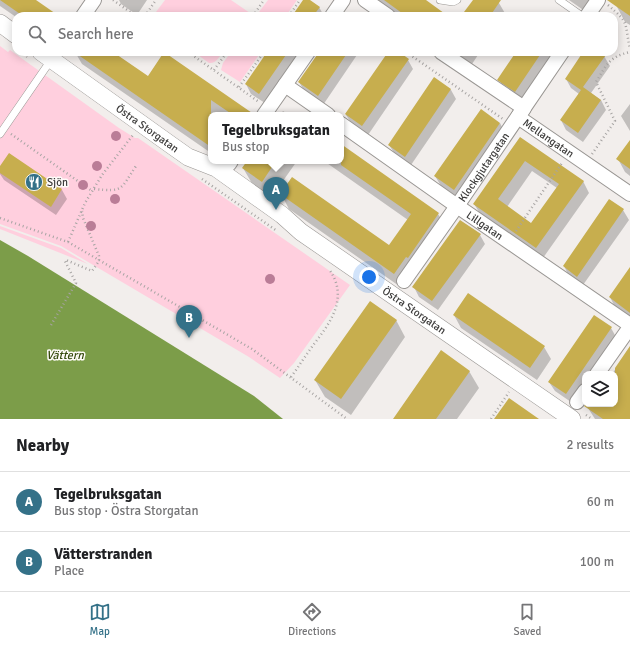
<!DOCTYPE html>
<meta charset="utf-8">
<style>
body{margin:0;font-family:Signika,sans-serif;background:#f6f6f6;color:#202124}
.controls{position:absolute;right:12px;bottom:12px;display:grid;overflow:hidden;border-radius:8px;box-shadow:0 2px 10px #0003}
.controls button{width:36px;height:36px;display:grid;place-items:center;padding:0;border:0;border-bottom:1px solid #e0e0e0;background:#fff;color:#202124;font:20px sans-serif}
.you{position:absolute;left:369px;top:277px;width:14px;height:14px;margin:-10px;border:3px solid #fff;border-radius:50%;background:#1a73e8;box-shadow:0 0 0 6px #1a73e833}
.badge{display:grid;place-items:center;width:26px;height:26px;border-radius:50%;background:#347188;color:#fff;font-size:13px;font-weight:700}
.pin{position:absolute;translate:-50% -33px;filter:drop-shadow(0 1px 2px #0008)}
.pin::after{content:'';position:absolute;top:21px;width:14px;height:12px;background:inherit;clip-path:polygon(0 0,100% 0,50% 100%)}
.popup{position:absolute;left:208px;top:112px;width:136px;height:52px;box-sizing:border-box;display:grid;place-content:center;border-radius:8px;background:#fff;filter:drop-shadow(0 1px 3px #0005);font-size:13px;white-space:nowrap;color:#757577}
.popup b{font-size:15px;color:#202124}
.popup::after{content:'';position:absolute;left:50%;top:100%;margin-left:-8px;border:8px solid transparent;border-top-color:#fff}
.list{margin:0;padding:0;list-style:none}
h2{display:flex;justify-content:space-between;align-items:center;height:52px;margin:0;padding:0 16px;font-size:17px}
h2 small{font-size:13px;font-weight:400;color:#757577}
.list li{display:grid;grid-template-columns:26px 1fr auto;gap:12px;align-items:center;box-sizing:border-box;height:60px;padding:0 16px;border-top:1px solid #e0e0e0}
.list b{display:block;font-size:15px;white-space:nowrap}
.list p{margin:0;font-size:13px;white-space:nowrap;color:#757577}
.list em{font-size:13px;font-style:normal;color:#757577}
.icon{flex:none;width:22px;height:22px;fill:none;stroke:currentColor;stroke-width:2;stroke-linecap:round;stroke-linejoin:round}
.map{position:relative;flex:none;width:630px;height:419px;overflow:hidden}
.search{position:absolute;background:#fff;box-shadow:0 2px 10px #0003;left:12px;right:12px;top:12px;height:44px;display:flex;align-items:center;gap:10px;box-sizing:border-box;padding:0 14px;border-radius:12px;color:#757577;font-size:15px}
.sheet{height:172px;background:#fff}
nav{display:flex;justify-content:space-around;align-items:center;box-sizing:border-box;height:56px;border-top:1px solid #e0e0e0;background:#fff;font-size:11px;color:#757577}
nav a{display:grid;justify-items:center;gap:2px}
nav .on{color:#347188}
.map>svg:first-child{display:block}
.green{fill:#ffcfde}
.water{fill:#7c9d49}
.shadow{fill:#0003;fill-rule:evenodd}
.building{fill:#c7ae4e;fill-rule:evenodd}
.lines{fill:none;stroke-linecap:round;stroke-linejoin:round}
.service-casing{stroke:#999693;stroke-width:8}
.minor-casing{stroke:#999693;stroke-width:16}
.tertiary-casing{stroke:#999693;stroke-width:18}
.path{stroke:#a7a4a3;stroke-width:2.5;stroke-dasharray:1 3;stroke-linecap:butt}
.service{stroke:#fff;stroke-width:7}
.minor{stroke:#fff;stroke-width:14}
.tertiary{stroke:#fff;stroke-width:17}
.tree{fill:#ba7d97}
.labels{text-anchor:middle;stroke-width:3;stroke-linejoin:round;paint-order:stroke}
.street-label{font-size:11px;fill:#3c3b3a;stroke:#fffcfa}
.poi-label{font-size:11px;fill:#3c3b3a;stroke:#fffcfa;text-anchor:start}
.water-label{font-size:12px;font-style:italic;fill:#354a0c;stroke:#fffcfa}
</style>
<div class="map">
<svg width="630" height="419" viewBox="0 0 630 419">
<rect width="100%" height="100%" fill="#f2eeec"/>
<path class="green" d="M 165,0 L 231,0 L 250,13 L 248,16 L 153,16 Z
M 268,0 L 297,0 L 286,16 L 256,16 Z
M 0,46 L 8,52 L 10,50 L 119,128 L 135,138 L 138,138 L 350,285 L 294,363 L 280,378 L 249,357 L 61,246 L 0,224 Z
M 194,52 L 223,52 C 219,57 216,64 209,63 Z
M 231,52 L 261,52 L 240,82 L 221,70 L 223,63 Z
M 0,226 L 61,248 L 88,264 L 0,229 Z"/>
<path class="water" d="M 0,240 L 28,256 L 254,396 L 283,419 L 0,419 Z"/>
<path class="shadow" d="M 0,0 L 34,0 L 57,16 L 16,16 L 16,17 L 0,6 Z
M 119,0 L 147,0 L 137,15 L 121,4 Z
M 305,0 L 309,0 L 319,7 L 324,16 L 293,16 Z
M 376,0 L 424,0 L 447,16 L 397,16 Z
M 474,0 L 494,0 L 499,3 L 506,15 L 463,16 Z
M 569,0 L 599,0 L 589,14 Z
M 619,0 L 630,0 L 630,25 L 625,22 L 616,5 Z
M 75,52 L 112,52 L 148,77 L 164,53 L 252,115 L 211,115 L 211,153 L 82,64 Z
M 268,52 L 300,52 L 265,103 L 251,94 L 246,84 Z
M 320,52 L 359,52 L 323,105 L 305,92 L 299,82 Z
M 389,52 L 397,52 L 408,60 L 413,69 L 368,135 L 352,124 L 346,115 Z
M 448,52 L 480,52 L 470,67 Z
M 518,52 L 563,52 L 525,108 L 508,96 L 499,80 Z
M 584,52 L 598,52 L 604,56 L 610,66 L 591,93 L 601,100 L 606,110 L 583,142 L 566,130 L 561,120 L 579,94 L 571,88 L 566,79 Z
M 435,79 L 451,90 L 456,99 L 411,165 L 395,154 L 389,145 Z
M 630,104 L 630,131 L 621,116 Z
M 283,111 L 289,115 L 280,115 Z
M 500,123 L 505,133 L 460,199 L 441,186 L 435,176 Z
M 520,138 L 583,181 L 589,193 L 543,258 L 481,215 L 474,204 ZM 532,171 L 557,188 L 532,224 L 507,207 Z
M 630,142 L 630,176 L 625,172 L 618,159 Z
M 341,145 L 438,214 L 447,228 L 402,288 L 289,209 L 281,194 L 390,247 L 408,220 L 324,161 L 341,161 Z
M 9,154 L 62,190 L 67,199 L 56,215 L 4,180 L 0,174 L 0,168 Z
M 248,161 L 297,161 L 271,198 L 253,185 L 243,168 Z
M 610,200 L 623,210 L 629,220 L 583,285 L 569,276 L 564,266 Z
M 480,235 L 485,244 L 438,310 L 419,297 L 414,287 Z
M 630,269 L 630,317 L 615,307 L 610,297 Z
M 454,315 L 544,347 L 551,359 L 537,380 L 461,328 Z
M 396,320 L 405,337 L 351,415 L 325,397 L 315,380 Z
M 611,328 L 616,337 L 591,374 L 585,374 L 585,383 L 571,402 L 555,391 L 549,382 Z
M 630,348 L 630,419 L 595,419 L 588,408 L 591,404 L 615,404 L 615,374 L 612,374 Z
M 469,371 L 479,388 L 457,419 L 394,419 Z"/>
<path class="building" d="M 0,0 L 36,0 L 59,16 L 23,16 Z
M 303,0 L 310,0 L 320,7 L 313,16 L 292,16 Z
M 384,0 L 426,0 L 448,16 L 406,16 Z
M 473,0 L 501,0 L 490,16 L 461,16 Z
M 607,0 L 630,0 L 630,16 Z
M 74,52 L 113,52 L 148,76 L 164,52 L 255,115 L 233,115 L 211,100 L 211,147 Z
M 267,52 L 288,52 L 259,94 L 245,84 Z
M 319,52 L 348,52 L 318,96 L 298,82 Z
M 388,52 L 399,52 L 409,59 L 362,126 L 345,114 Z
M 516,52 L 542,52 L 515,92 L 497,80 Z
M 583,52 L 608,52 L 583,87 L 601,100 L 578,133 L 560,120 L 581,90 L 565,79 Z
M 434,77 L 451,89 L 405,157 L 388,145 Z
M 481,109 L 500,123 L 454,190 L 434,176 Z
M 520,137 L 584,181 L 536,248 L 473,204 ZM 525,161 L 559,184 L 531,223 L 498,199 Z
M 630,140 L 630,169 L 616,159 Z
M 341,144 L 439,213 L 408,258 L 406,257 L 394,274 L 280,194 L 292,177 L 389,245 L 411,214 L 341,165 Z
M 9,153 L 62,189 L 51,207 L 0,173 L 0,166 Z
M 247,161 L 276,161 L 262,182 L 242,168 Z
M 609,199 L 624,209 L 577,277 L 563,266 Z
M 460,220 L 481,234 L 432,301 L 412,287 Z
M 630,267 L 630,313 L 609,297 Z
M 468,293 L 545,346 L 530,368 L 453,315 Z
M 370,301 L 397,320 L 341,399 L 314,380 Z
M 594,315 L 612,327 L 566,394 L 548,382 Z
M 630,346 L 630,419 L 603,419 L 584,406 L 586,404 L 615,404 L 615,368 Z
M 441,350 L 470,371 L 436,419 L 393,419 Z
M 509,398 L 539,419 L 494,419 Z"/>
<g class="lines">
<defs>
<path id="service" d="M 440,0 L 453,2 L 457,0
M 559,0 L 582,16
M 0,134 L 51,60"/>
<g id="minor">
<path d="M 365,0 L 388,16"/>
<path d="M 83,16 L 94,0"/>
<path d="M 332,16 L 343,0"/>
<path d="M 587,16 L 598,0"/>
<path id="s1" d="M 441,52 L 524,108 L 518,117 L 630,194"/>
<path d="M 285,85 L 328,115"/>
<path d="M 264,115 L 308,52"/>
<path id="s2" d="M 341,124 L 457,206 L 630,325"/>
<path d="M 229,164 L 231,161"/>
<path id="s3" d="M 404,281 L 457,206 L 562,52"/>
<path d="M 597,374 L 630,327"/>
<path d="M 577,402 L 585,391"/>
</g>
<g id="tertiary">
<path d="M 0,23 L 16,35"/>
<path id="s4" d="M 41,52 L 171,145 L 188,157 L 216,168 L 282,215 L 301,232 L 572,419"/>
</g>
</defs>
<use href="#service" class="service-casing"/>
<use href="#minor" class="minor-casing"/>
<use href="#tertiary" class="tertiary-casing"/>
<path class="path" d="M 113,0 L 136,16
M 608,5 C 630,24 624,21 630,49
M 349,13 L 354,16
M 145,16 L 156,0
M 253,16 L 264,0
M 289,16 L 300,0
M 20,52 L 27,57
M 188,52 L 259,102
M 406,52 L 503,119
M 214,70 L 227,52
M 239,87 L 264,52
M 11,134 L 92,191
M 592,154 L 615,121 L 596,82 C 607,64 609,57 630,52
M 202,179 L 277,231
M 94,189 C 124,192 120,190 136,166
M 0,218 L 68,242 L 252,349 L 347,419
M 516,231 L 562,163
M 68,242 L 85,203 L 102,175 L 133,135
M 51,325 L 76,283 L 65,261 L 66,260 L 92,271 L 99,261 L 99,256 L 83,218 L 82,211
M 291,377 C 299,366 306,355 314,344 C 331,322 349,297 329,269
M 586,415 L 592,419
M 491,419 L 509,392"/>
<use href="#service" class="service"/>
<use href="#minor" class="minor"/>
<use href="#tertiary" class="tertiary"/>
</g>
<g class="tree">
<circle cx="116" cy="136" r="5"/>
<circle cx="97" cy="166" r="5"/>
<circle cx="83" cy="185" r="5"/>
<circle cx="115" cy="199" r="5"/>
<circle cx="91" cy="226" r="5"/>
<circle cx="270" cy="279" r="5"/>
</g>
<defs>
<symbol id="restaurant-disc" viewBox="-11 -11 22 22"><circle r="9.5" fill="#347188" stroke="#fffcfa"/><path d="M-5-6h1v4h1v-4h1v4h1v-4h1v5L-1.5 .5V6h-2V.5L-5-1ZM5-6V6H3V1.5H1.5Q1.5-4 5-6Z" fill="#fff"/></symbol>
</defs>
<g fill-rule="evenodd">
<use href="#restaurant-disc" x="24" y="172" width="20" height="20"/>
</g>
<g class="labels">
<g class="street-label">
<text dy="4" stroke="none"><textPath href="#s4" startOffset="131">Östra Storgatan</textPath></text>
<text dy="4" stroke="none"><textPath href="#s1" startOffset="148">Mellangatan</textPath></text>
<text dy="4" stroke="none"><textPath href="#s3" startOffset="139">Klockgjutargatan</textPath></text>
<text dy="4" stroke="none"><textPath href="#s2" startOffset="176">Lillgatan</textPath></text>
<text dy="4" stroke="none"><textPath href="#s4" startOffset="455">Östra Storgatan</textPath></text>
</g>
<g class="poi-label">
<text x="47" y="186">Sjön</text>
</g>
<g class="water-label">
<text x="65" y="359">Vättern</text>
</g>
</g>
</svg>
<div class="controls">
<button><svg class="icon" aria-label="layers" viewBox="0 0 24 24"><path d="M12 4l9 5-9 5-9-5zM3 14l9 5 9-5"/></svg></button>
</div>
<div class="you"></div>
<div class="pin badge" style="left:276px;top:210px">A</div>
<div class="popup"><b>Tegelbruksgatan</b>Bus stop</div>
<div class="pin badge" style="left:189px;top:338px">B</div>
<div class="search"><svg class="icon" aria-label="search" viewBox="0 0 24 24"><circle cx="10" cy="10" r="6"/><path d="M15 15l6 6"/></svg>Search here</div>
</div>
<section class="sheet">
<h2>Nearby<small>2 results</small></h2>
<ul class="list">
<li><span class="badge">A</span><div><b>Tegelbruksgatan</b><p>Bus stop · Östra Storgatan</p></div><em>60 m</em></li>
<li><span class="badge">B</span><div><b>Vätterstranden</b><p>Place</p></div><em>100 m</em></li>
</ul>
</section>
<nav>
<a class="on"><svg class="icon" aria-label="map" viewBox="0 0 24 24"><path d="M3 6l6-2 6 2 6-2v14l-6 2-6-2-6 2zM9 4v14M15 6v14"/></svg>Map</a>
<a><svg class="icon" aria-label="directions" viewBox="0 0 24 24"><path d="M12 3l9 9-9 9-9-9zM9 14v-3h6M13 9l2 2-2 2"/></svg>Directions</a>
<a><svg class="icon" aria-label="saved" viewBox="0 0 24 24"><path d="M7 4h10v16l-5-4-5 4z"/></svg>Saved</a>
</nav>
